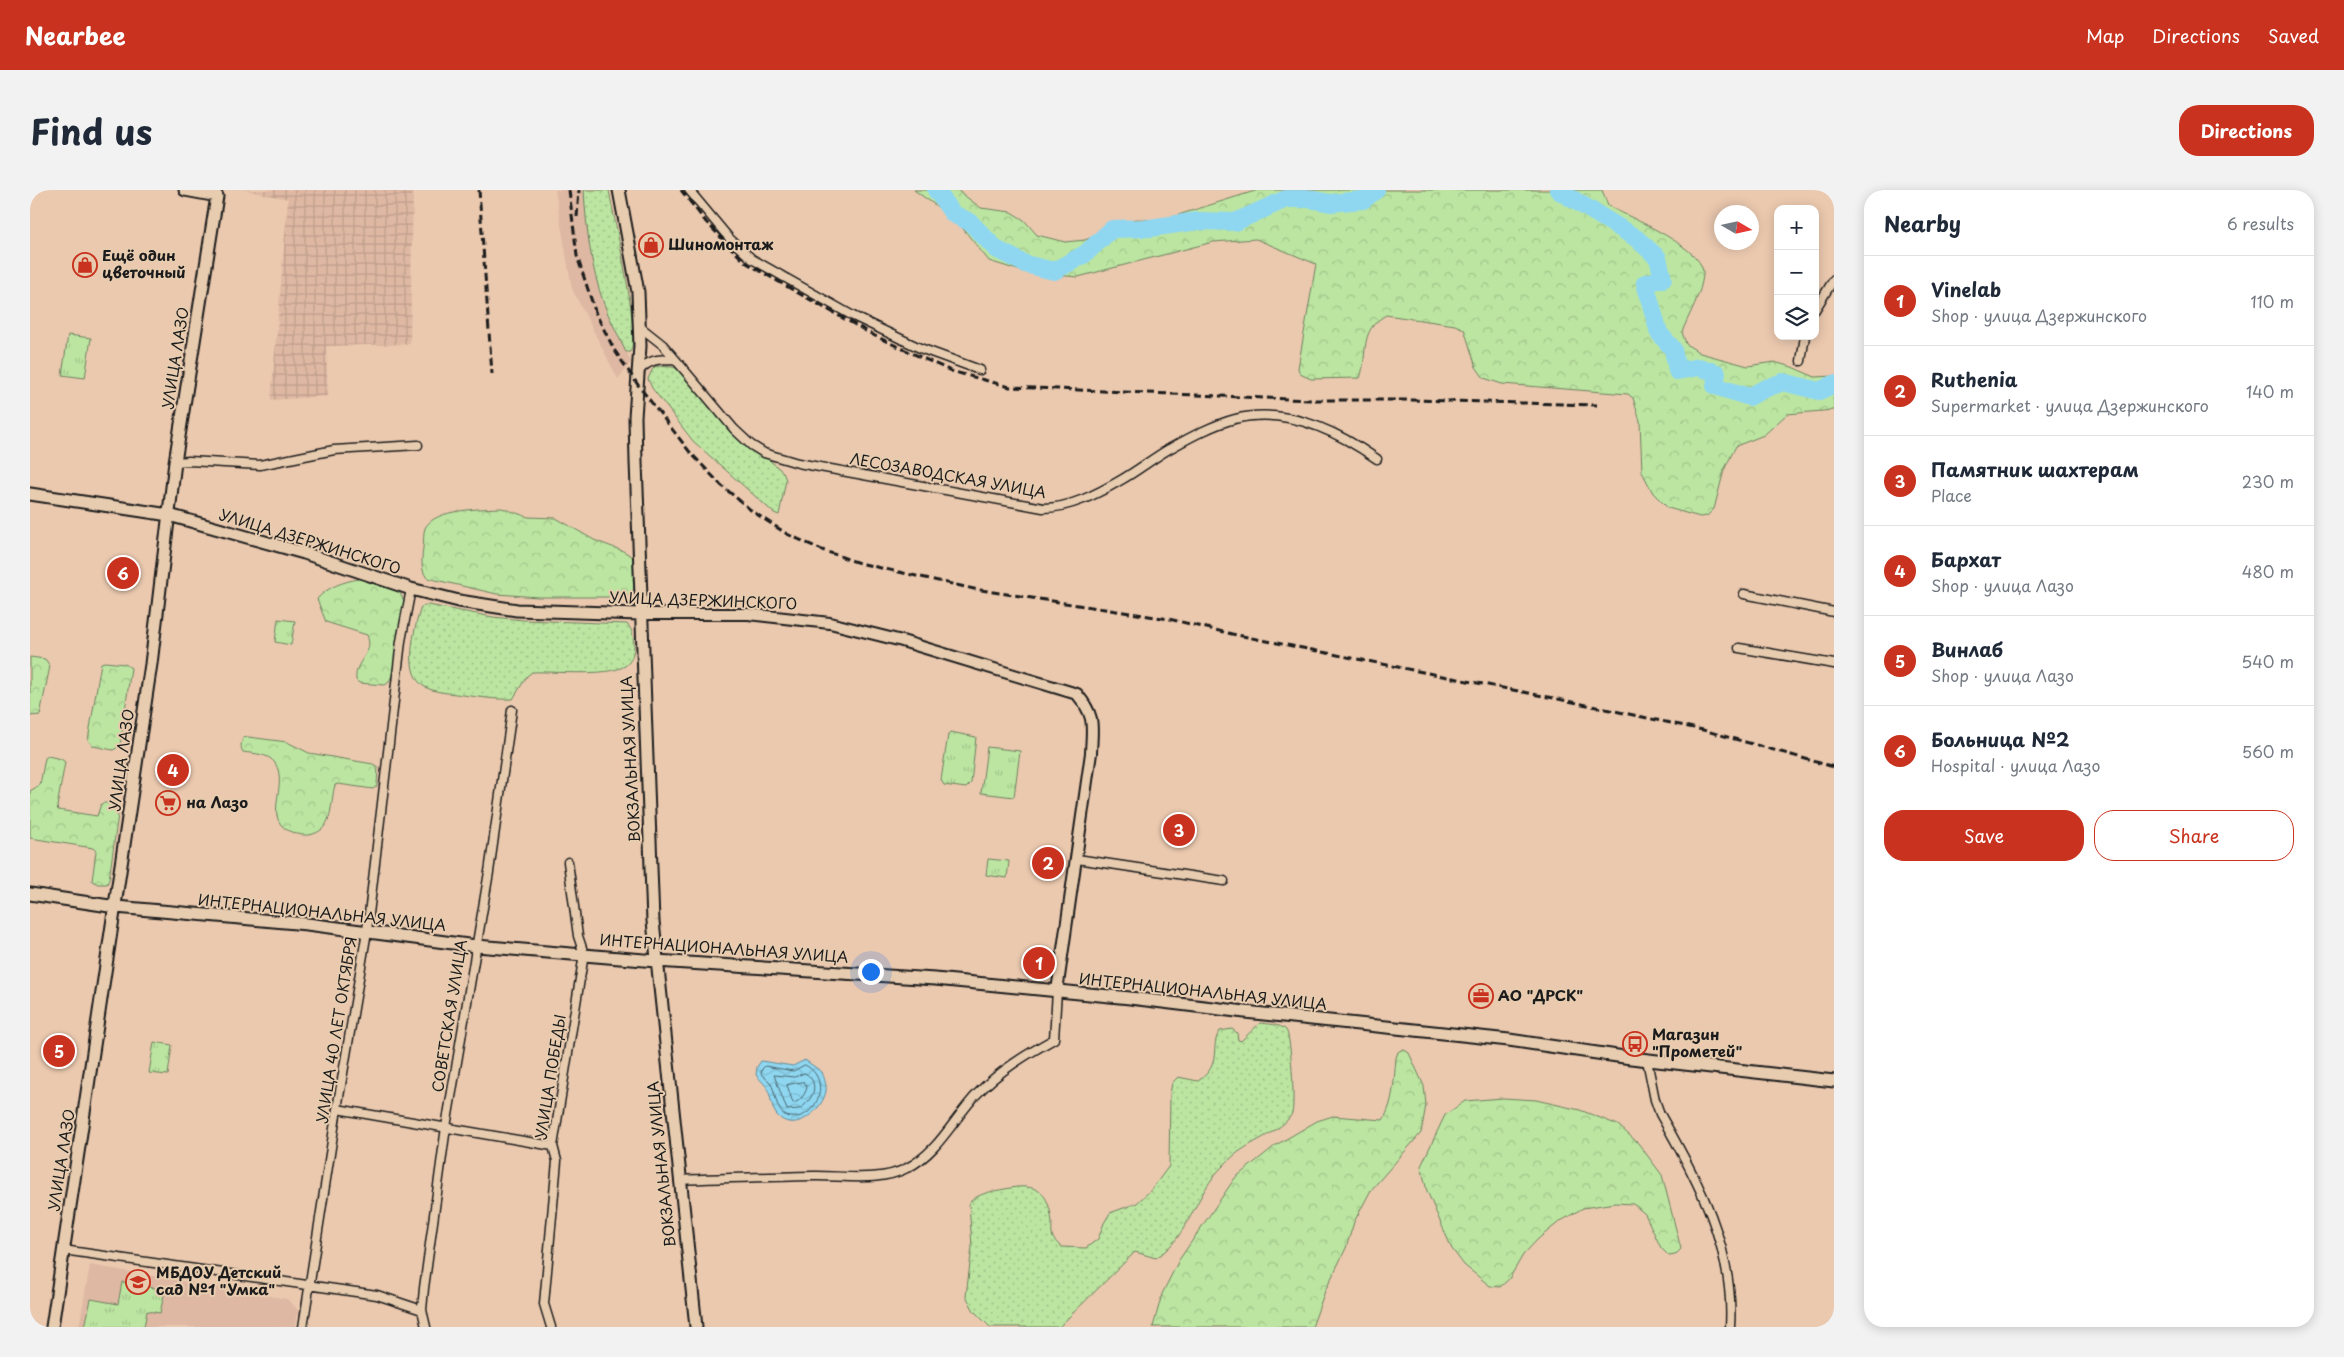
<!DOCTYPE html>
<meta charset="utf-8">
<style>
body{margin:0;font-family:"Playpen Sans",sans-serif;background:#f2f2f3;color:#1f2937}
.controls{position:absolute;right:15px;top:15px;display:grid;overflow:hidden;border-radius:10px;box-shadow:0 2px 12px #0003}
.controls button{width:45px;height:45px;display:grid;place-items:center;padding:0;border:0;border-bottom:1px solid #e0e1e3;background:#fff;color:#1f2937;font:25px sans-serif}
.compass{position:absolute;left:1684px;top:15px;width:45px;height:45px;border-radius:50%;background:#fff;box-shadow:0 2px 12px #0003;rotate:99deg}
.you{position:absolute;left:840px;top:781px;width:18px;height:18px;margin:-12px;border:4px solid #fff;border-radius:50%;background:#1a73e8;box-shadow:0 0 0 8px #1a73e833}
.badge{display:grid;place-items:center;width:32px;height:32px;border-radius:50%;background:#c8321e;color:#fff;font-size:16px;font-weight:700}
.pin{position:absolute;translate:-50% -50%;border:2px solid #fff;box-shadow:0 1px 5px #0006}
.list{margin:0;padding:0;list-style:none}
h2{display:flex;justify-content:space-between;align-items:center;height:65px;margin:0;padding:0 20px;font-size:21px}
h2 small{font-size:16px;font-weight:400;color:#747a83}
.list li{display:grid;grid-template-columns:32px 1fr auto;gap:15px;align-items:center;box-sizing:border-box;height:90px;padding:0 20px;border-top:1px solid #e0e1e3}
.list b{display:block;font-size:19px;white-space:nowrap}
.list p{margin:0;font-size:16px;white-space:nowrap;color:#747a83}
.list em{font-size:16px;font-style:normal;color:#747a83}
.actions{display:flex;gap:10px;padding:15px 20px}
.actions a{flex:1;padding:11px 0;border:1px solid #c8321e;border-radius:20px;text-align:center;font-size:18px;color:#c8321e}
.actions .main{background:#c8321e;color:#fff}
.icon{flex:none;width:28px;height:28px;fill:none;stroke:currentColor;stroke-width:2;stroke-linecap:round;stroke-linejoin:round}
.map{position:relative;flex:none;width:1804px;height:1137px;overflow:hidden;border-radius:20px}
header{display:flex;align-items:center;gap:30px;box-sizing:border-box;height:70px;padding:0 25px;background:#c8321e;color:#fff}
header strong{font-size:24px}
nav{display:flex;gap:28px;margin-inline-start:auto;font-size:18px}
.intro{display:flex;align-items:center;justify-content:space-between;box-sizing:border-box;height:120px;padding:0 30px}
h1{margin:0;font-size:35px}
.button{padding:12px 22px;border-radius:20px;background:#c8321e;color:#fff;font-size:18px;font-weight:700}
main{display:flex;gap:30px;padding:0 30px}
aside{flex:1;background:#fff;border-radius:20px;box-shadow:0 2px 12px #0003}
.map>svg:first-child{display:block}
.built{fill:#deb8a3}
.industrial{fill:url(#industrial-grid)}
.grass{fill:url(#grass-dots);stroke:#6c805e}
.forest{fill:url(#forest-crowns);stroke:#6c805e}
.park{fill:url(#park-tufts);stroke:#6c805e}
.water{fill:url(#water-waves);stroke:#618c9c}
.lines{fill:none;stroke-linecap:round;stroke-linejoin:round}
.shore{stroke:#4a6771;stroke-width:1}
.river{stroke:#8fd7f1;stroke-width:18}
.minor-casing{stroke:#1c1c1c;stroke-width:11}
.tertiary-casing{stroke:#1c1c1c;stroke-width:14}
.secondary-casing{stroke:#1c1c1c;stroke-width:15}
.minor{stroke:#e8ccaf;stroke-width:8}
.tertiary{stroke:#e8ccaf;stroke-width:10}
.secondary{stroke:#e8ccaf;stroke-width:11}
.rail{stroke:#1c1c1c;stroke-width:3;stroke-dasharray:8 4;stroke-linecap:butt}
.labels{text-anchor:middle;stroke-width:4;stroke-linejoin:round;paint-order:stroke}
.poi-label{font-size:15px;font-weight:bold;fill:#1c1c1c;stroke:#e8ccaf;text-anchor:start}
.street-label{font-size:15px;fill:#1c1c1c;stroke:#e8ccaf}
</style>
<header>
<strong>Nearbee</strong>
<nav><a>Map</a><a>Directions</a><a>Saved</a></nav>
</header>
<div class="intro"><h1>Find us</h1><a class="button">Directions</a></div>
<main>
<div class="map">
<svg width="1804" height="1137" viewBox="0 0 1804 1137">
<defs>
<pattern id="industrial-grid" width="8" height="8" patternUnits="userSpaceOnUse" patternTransform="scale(1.25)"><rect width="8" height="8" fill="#deb8a3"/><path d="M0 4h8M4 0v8" fill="none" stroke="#be9e8c"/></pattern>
<pattern id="grass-dots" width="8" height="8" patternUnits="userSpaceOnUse" patternTransform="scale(1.25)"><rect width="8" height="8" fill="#bce5a1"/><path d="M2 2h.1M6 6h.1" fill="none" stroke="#a1c48a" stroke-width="1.8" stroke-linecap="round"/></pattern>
<pattern id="forest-crowns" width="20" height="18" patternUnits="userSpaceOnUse" patternTransform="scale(1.25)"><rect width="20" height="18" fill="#bce5a1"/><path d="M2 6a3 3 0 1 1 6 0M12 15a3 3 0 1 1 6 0" fill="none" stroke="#a1c48a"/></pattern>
<pattern id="park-tufts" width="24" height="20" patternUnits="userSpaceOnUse" patternTransform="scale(1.25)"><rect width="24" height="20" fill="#bce5a1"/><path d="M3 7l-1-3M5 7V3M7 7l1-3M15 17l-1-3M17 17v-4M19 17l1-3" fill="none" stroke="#a1c48a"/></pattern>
<pattern id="water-waves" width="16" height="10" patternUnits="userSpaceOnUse" patternTransform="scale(1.25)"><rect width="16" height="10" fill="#8fd7f1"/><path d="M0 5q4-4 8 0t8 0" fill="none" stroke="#7bb8ce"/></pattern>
</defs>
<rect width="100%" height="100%" fill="#ebc9af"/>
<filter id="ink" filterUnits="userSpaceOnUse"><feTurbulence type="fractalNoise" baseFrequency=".02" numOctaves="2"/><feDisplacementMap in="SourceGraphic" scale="10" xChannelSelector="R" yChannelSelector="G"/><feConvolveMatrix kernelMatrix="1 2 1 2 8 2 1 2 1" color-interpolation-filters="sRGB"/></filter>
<g filter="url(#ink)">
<path class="built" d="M 525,0 L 558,0 L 569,100 L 601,172 L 588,189 L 542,99 Z
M 60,1075 L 257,1109 L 268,1120 L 266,1137 L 49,1137 Z"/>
<path class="industrial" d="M 214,0 L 383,0 L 380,154 L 296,156 L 298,206 L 241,210 L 258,9 Z"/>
<path class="grass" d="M 554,0 L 579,0 C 583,26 612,145 600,162 L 596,162 L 593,156 C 587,142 579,128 574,114 C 561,79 556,37 554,0 Z
M 626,176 L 642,177 L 652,180 L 703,238 L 753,282 L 756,290 L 749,325 L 744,323 L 663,251 L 622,198 L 618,189 L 622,180 Z
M 398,415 L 463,427 L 493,430 L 597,434 C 603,440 603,447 604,455 C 604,463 602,471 595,476 C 576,487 525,481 502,482 L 497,486 L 483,509 C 466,510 450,507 433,505 C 421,503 406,503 395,497 C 372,484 384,439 391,417 Z
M 1230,833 C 1238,834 1250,834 1256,840 C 1261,846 1265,914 1262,923 C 1256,938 1226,950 1213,959 C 1206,963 1199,970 1193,976 C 1165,1003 1160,1046 1126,1068 L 1105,1062 L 1029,1137 L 960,1137 L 944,1121 L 936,1106 L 942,1057 L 939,1013 C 948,1003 963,1001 975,999 C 1007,992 1019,1001 1022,1033 C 1022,1037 1021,1044 1023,1048 C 1025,1051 1029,1055 1031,1057 L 1056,1058 L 1068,1049 L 1074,1033 L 1080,1023 L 1107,1013 L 1122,999 L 1139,976 L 1140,904 L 1142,893 L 1148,887 L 1168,891 C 1193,875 1179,855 1190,841 L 1202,839 L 1207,843 L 1208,850 L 1211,851 Z"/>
<path class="forest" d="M 884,0 L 927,0 L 951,18 L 981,22 L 994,30 L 1007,45 L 1035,52 L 1055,50 L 1105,29 L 1132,30 L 1228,0 L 1572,0 L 1578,16 C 1599,27 1675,58 1673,84 C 1672,103 1659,124 1652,142 L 1656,154 L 1670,163 L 1718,176 L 1744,172 L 1762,177 L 1785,187 L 1804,186 L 1804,220 L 1757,224 L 1734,245 L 1706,256 L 1694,280 L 1684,319 L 1677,326 L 1670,327 L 1638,318 L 1623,303 L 1612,282 L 1610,231 L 1603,208 L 1598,204 L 1472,194 L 1454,188 L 1446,177 L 1434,139 L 1425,135 L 1356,125 C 1328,141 1339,162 1330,188 L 1281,189 L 1270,184 L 1268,178 L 1286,74 L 1226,49 L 1183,52 L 1048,87 L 994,82 L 959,71 L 926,30 Z
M 472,318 L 498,327 L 526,328 L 564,350 L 593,361 L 603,367 C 606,379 607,392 602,404 L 589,407 L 508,407 L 467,404 L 397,388 C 390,379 392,368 393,358 C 394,352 393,343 395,338 C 405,318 453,319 472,318 Z
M 329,389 L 369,401 L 374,411 L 362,485 L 359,492 L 355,495 L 329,493 L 326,490 C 324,469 345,465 337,445 L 296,432 L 287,409 C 297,397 315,391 329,389 Z
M 0,467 L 15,469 L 20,476 L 10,525 L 0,526 Z
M 75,472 L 95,474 L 101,478 L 90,556 L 83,560 L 63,556 L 58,550 L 71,473 Z
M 218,547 L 257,552 L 279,563 L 343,574 L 348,577 L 347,596 L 343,599 L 308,594 L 305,595 C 300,612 304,638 283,644 C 278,646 270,645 264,643 C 229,631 260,596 245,573 C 238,563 224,564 213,562 C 210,557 211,553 213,548 Z
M 18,566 L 31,569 L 35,572 L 27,617 L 28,620 L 67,626 L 71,614 C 77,612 84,612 89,617 L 79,690 L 77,694 L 68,694 L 62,691 L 66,661 L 63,658 L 0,648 L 0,601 L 10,595 L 15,568 Z
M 1373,859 L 1379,863 L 1394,896 L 1396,915 L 1391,943 L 1341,1000 L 1324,1032 L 1316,1058 L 1295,1101 L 1282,1137 L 1123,1137 L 1132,1104 L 1149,1070 L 1205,988 L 1246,955 L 1287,931 L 1303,926 L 1353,930 C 1364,913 1364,888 1366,868 L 1368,862 Z
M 1473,908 L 1506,910 L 1550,920 L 1588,935 L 1608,953 L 1632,985 L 1651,1059 L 1645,1065 L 1639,1066 L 1631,1058 L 1615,1024 L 1603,1014 L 1585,1013 L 1553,1018 L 1529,1032 L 1508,1049 L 1493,1065 L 1479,1089 L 1470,1097 L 1460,1096 L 1434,1075 L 1422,1059 L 1397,1001 L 1391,976 L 1415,925 L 1435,911 Z"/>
<path class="park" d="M 38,145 L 61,148 L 55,188 L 32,185 Z
M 248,429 L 265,431 L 261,455 L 245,452 Z
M 920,542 L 946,547 L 941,593 L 936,598 L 914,595 L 911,590 L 918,545 Z
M 957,557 L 990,561 L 984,607 L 951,603 Z
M 958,669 L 979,671 L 977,688 L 956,685 Z
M 124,852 L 142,855 L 138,885 L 119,883 Z
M 92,1092 L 135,1100 L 130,1123 L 117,1121 L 114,1137 L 55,1137 L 61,1109 L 88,1114 Z"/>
<path class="water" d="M 775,870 L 792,882 C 794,888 797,895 796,901 C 793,919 767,942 750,928 C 741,922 742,906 736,896 C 733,892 729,889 726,885 L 727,877 L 731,871 L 763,876 Z"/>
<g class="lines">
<path class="shore" d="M 775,875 C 803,889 787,930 761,927 C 745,926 747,903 740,892 C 737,889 734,887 731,884 L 732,879 L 735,876 L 763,881 Z
M 775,883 C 791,893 783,911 769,919 L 757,920 L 744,885 L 764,887 Z
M 774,892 L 777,897 C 776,903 770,912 763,913 L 757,895 Z"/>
<path class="river" d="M 906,0 L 923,24 L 940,32 L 966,59 L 995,74 L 1024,81 L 1055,64 L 1082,39 L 1120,38 L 1168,31 L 1205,32 L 1256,9 L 1279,9 L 1300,13 L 1333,10 L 1346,0
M 1528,0 L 1606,48 L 1628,68 L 1633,89 L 1615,93 L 1629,143 L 1643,159 L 1647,181 L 1669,177 L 1687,183 L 1685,196 L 1719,207 L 1734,199 L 1753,192 L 1789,201 L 1804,194"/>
<defs>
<path id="minor" d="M 659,0 L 699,48 L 722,69 L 823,126 L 890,158 L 950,180
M 1785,120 L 1804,89
M 609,136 L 633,155 L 645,169
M 1771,171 L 1775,146
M 608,182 C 619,169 628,169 645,169 L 704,239 L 721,255 L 734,263 L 768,273 L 1013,318 C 1040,318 1067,304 1091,290 C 1107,281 1122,269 1139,259 C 1159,248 1182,235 1205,229 C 1256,216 1307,241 1347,269
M 145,272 L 159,271 L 230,275 L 304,260 L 388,255
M 1714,404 L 1804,422
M 1709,458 L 1804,474
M 1047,669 L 1194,691
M 1617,870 L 1625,910 L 1630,924 C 1668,990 1705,1059 1700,1137
M 307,919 L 523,956
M 650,990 C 696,988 742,987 787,986 C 816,986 851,992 877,978 C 908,963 924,928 947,904 C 969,881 997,864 1024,849 L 1027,801
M 33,1060 L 347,1105 L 392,1120
M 273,1137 L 307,919 L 337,741 L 371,451 L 381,399
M 396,1137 L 392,1120 L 394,1098 L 416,937 L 459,682 L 482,520
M 521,1137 L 514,1114 L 527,971 L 523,956 L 554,764 L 548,746 L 538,672"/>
<path id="tertiary" d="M 610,424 L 718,424 L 800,433 L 872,451 L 1047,504 C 1066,527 1062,535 1061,563 L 1027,801"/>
<path id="secondary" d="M 589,0 L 608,102 L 610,156 L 605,227 L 606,272 L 623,731 L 666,1137
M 0,304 L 139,325 L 274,363 L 381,399 L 429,411 L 487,420 L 610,424
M 0,704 L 86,717 L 277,734 L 446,756 L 626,771 L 905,789 L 1100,808 L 1215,822 L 1479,850 L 1601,868 L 1804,891
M 22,1137 L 121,474 L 145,272 L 187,6 L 155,0"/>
</defs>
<use href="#minor" class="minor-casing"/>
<use href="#tertiary" class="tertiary-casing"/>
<use href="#secondary" class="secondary-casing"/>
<use href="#minor" class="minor"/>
<use href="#tertiary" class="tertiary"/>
<use href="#secondary" class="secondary"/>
<path class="rail" d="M 449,0 L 462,184
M 539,0 L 547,66 L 566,124 L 585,161 L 608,195 L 659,261 L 691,295 L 722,321 L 757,344 L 792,360 L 829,373 L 944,399 L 1139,429 L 1202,444 L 1543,512 L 1673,540 L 1804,577
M 651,0 L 676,32 L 715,72 L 763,100 L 845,146 L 921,181 L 980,197 L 1281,210 L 1382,210 L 1567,215
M 547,27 L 549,0"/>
</g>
</g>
<defs>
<symbol id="shop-ring" viewBox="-11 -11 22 22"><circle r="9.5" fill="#e8ccaf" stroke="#c8321e" stroke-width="1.5"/><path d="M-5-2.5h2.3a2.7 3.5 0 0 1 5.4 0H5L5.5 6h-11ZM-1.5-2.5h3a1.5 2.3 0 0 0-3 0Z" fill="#c8321e"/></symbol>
<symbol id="supermarket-ring" viewBox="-11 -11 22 22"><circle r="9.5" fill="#e8ccaf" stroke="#c8321e" stroke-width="1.5"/><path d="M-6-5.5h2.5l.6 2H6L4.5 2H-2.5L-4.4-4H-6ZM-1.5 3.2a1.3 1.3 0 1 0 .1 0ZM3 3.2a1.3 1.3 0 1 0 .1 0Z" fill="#c8321e"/></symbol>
<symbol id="office-ring" viewBox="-11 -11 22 22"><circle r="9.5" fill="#e8ccaf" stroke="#c8321e" stroke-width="1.5"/><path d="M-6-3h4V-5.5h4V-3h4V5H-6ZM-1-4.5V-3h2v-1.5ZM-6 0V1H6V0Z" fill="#c8321e"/></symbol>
<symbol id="bus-ring" viewBox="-11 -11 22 22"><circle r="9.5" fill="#e8ccaf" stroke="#c8321e" stroke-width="1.5"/><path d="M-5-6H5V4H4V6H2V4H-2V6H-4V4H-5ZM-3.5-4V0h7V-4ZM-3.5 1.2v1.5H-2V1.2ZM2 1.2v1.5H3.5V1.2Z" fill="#c8321e"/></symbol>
<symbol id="school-ring" viewBox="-11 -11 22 22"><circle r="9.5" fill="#e8ccaf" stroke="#c8321e" stroke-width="1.5"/><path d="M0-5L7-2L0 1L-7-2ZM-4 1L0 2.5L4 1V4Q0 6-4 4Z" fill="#c8321e"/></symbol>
</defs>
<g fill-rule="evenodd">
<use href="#shop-ring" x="607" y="41" width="28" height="28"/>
<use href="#shop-ring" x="41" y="61" width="28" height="28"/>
<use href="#supermarket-ring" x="124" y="599" width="28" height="28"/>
<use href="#office-ring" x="1437" y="792" width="28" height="28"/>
<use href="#bus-ring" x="1591" y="840" width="28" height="28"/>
<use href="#school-ring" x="94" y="1078" width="28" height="28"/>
</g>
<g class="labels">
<g class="poi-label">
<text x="638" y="60">Шиномонтаж</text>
<text x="72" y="71">Ещё один<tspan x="72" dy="17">цветочный</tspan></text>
<text x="156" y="618">на Лазо</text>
<text x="1468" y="811">АО "ДРСК"</text>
<text x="1622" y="850">Магазин<tspan x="1622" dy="17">"Прометей"</tspan></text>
<text x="126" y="1088">МБДОУ Детский<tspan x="126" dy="17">сад №1 "Умка"</tspan></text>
</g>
<g class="street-label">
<text transform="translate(146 168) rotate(-81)" y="5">УЛИЦА ЛАЗО</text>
<text transform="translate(918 286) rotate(10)" y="5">ЛЕСОЗАВОДСКАЯ УЛИЦА</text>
<text transform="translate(280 352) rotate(17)" y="5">УЛИЦА ДЗЕРЖИНСКОГО</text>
<text transform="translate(673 411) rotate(2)" y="5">УЛИЦА ДЗЕРЖИНСКОГО</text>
<text transform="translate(601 569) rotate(-93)" y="5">ВОКЗАЛЬНАЯ УЛИЦА</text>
<text transform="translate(92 570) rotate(-82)" y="5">УЛИЦА ЛАЗО</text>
<text transform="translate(292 723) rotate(6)" y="5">ИНТЕРНАЦИОНАЛЬНАЯ УЛИЦА</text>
<text transform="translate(694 759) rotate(4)" y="5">ИНТЕРНАЦИОНАЛЬНАЯ УЛИЦА</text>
<text transform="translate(1173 802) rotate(6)" y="5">ИНТЕРНАЦИОНАЛЬНАЯ УЛИЦА</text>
<text transform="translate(420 826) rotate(-81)" y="5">СОВЕТСКАЯ УЛИЦА</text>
<text transform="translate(307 840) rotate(-81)" y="5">УЛИЦА 40 ЛЕТ ОКТЯБРЯ</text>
<text transform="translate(521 887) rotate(-81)" y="5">УЛИЦА ПОБЕДЫ</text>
<text transform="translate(32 970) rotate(-81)" y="5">УЛИЦА ЛАЗО</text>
<text transform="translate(632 974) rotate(-96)" y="5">ВОКЗАЛЬНАЯ УЛИЦА</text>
</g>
</g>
</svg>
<div class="controls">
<button>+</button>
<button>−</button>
<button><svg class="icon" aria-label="layers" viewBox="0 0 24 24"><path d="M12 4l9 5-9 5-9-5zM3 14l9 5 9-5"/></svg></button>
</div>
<svg class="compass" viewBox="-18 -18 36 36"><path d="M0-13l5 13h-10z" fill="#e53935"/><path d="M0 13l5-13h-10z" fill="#747a83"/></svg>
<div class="you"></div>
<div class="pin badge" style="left:1009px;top:773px">1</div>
<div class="pin badge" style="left:1018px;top:673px">2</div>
<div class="pin badge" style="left:1149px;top:640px">3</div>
<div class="pin badge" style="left:143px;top:580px">4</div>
<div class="pin badge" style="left:29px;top:861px">5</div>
<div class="pin badge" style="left:93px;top:383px">6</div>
</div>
<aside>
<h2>Nearby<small>6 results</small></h2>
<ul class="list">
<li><span class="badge">1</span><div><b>Vinelab</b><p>Shop · улица Дзержинского</p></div><em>110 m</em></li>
<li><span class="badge">2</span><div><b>Ruthenia</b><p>Supermarket · улица Дзержинского</p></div><em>140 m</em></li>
<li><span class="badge">3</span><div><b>Памятник шахтерам</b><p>Place</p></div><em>230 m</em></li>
<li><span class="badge">4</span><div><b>Бархат</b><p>Shop · улица Лазо</p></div><em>480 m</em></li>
<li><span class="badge">5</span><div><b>Винлаб</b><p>Shop · улица Лазо</p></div><em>540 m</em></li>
<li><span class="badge">6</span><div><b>Больница №2</b><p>Hospital · улица Лазо</p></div><em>560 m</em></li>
</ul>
<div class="actions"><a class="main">Save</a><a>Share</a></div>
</aside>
</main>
